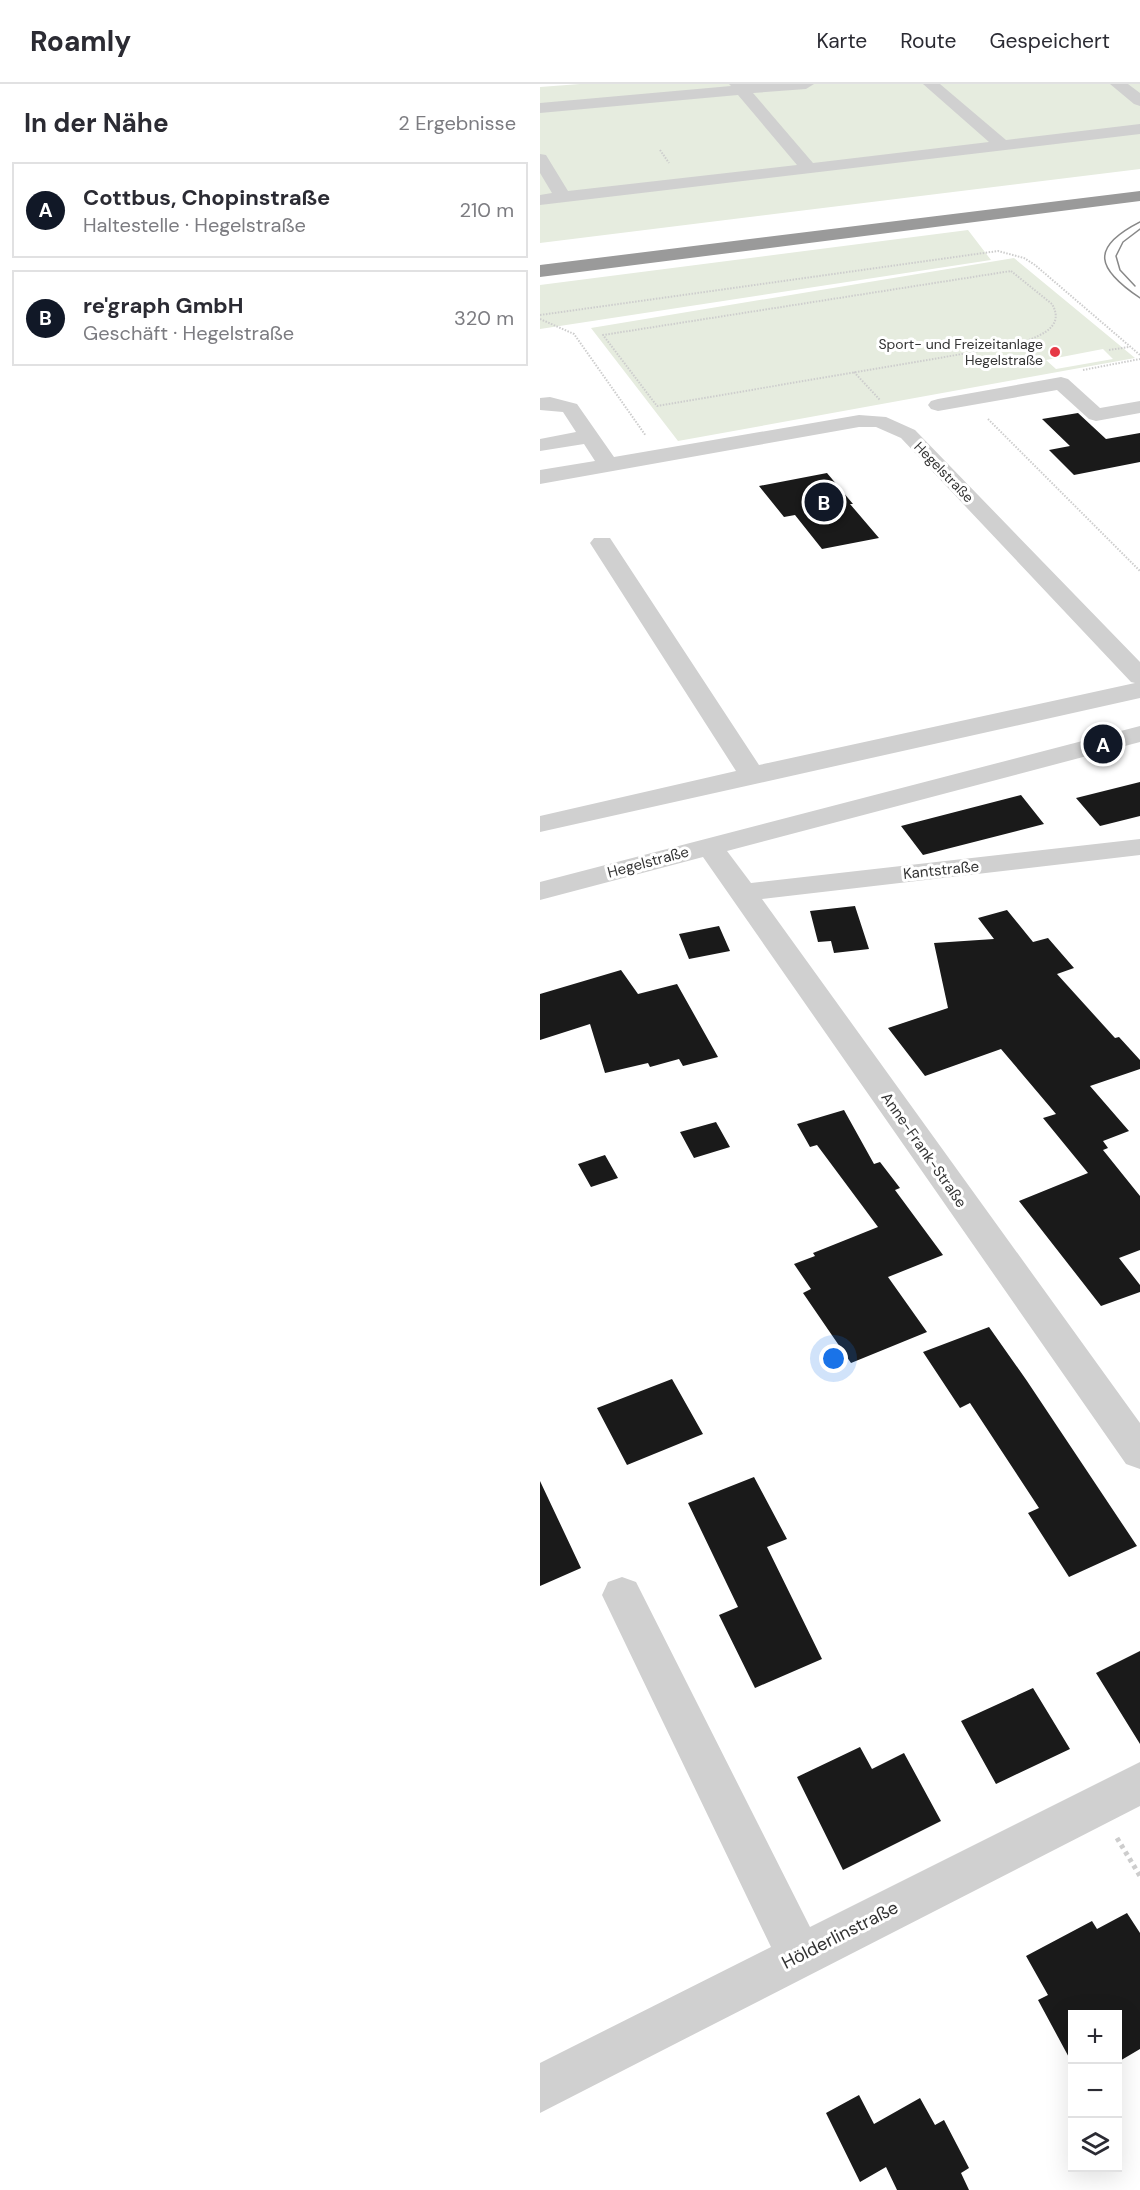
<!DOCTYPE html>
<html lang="de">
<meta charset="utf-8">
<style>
body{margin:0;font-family:"DM Sans",sans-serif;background:#f7f7f7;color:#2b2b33}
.controls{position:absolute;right:18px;bottom:18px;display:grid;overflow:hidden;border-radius:0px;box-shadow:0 6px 24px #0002}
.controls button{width:54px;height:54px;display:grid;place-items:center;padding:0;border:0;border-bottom:2px solid #e1e1e2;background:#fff;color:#2b2b33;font:30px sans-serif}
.you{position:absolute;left:294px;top:1275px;width:21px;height:21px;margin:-15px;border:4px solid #fff;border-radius:50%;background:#1a73e8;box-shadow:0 0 0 9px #1a73e833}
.badge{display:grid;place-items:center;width:39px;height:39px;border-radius:50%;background:#111827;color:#fff;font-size:20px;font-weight:700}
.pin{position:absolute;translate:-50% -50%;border:3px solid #fff;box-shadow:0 2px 6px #0006}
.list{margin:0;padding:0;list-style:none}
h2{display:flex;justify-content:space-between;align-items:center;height:78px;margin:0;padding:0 24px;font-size:26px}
h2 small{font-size:20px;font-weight:400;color:#7c7c81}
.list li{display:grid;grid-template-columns:39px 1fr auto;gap:18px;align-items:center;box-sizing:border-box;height:96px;margin:0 12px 12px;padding:0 12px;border:2px solid #e1e1e2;border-radius:0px}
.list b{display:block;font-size:22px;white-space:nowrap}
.list p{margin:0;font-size:20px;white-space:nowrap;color:#7c7c81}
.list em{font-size:20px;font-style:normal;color:#7c7c81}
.icon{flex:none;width:33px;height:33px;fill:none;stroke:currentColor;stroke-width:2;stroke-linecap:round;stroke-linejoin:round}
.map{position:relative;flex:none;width:600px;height:2106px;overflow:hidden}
header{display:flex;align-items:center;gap:36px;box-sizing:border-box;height:84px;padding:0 30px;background:#fff;border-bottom:2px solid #e1e1e2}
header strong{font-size:28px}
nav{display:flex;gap:33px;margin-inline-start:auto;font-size:21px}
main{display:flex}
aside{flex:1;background:#fff}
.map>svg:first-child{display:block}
.green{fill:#e6ecdf;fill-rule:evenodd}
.building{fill:#1a1a1a}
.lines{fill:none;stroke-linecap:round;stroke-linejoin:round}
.path-far1{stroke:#cdcdcd;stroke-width:2;stroke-dasharray:1.5 1.5;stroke-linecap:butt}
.path{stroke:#cdcdcd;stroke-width:5;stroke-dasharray:4 4;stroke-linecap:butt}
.minor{fill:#d0d0d0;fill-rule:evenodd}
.highway{fill:#9a9a9a;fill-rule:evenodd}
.tram{stroke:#888;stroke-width:1.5}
.poi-dot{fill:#e63946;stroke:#fff;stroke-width:2}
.labels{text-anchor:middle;stroke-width:6;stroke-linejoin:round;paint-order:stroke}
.far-poi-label{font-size:14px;fill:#333;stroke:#fff;text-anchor:end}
.far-street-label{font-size:14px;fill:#333;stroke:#fff}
.street-label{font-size:15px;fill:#333;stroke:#fff}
.near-street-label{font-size:18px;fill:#333;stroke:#fff}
</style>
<header>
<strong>Roamly</strong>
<nav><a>Karte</a><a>Route</a><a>Gespeichert</a></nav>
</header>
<main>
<aside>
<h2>In der Nähe<small>2 Ergebnisse</small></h2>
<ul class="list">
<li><span class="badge">A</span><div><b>Cottbus, Chopinstraße</b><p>Haltestelle · Hegelstraße</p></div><em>210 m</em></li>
<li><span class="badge">B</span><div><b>re'graph GmbH</b><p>Geschäft · Hegelstraße</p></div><em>320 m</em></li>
</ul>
</aside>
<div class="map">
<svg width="600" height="2106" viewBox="0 0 600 2106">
<rect width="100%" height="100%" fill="#fff"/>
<path class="green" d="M 40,0 L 600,0 L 600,85 L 0,159 L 0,3 Z
M 428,146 L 451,176 L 0,245 L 0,201 Z
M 474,174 L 595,274 L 138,357 L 51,244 ZM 563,265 L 573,275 L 516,285 L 506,276 Z"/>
<path class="building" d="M 538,329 L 566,355 L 600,349 L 600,378 L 534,391 L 509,366 L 530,362 L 502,335 Z
M 287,389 L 313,420 L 310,420 L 339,454 L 282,465 L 255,431 L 244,433 L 219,402 Z
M 600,698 L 600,732 L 560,742 L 536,714 Z
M 481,711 L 504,740 L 383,771 L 361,742 Z
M 315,822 L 329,865 L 294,869 L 291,857 L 278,858 L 270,827 Z
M 467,826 L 493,858 L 508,854 L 534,884 L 517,890 L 575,954 L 579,953 L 600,976 L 600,985 L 550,1002 L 589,1047 L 563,1057 L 568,1064 L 563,1066 L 600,1112 L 600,1166 L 579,1174 L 600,1201 L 600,1208 L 561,1222 L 479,1117 L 548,1089 L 503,1034 L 516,1030 L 461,965 L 385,992 L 348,944 L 408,924 L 394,859 L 454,855 L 438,834 Z
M 179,842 L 190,867 L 149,875 L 139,850 Z
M 81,886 L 98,910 L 137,900 L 178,973 L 143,982 L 139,975 L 110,983 L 108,979 L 65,989 L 50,940 L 0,956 L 0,910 Z
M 304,1026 L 334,1080 L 340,1078 L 360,1104 L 355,1106 L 403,1171 L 348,1193 L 387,1248 L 311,1279 L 263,1209 L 271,1205 L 254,1180 L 275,1172 L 273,1169 L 338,1143 L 277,1061 L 270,1063 L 257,1040 Z
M 176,1038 L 190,1063 L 154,1074 L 140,1048 Z
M 65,1071 L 78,1094 L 51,1103 L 38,1080 Z
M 449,1243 L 487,1297 L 597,1462 L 529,1493 L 488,1429 L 499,1424 L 430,1319 L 420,1324 L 383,1268 Z
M 132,1295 L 163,1350 L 87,1381 L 57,1324 Z
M 214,1393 L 247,1455 L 227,1463 L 282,1575 L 215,1604 L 179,1531 L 198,1523 L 148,1419 Z
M 0,1397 L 41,1484 L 0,1502 Z
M 600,1567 L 600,1660 L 556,1589 Z
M 493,1604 L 530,1665 L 456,1700 L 421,1637 Z
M 320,1663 L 332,1685 L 364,1669 L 401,1737 L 303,1786 L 257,1693 Z
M 587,1829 L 600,1849 L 600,1965 L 578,1978 L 578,1930 L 532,1930 L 532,1979 L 498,1916 L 508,1911 L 486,1872 L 552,1837 L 557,1845 Z
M 319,2011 L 334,2040 L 380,2014 L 395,2041 L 404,2036 L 429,2084 L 421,2089 L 429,2106 L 357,2106 L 346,2083 L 320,2098 L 286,2029 Z"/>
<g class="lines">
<path class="path-far1" d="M 120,66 L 129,79
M 471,187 L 512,220 C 527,246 493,254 475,261 L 117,322 L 63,251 Z
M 0,231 L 458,167 L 484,174 L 495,181 L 600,271
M 0,235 L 34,250 L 106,352
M 569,266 L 589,263
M 543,286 L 600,275
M 314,288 L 340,316
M 448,335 L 600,487"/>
<path class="path" d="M 577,1754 L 600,1792"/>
<path class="minor" d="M 189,0 L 274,0 L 266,5 L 213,9 L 273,79 L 449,58 L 383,0 L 400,0 L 466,56 L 600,40 L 600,50 L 0,121 L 0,111 L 12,109 L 0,89 L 0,70 L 6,71 L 28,107 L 257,81 L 198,11 L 0,29 L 0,19 L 191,2 Z
M 570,0 L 588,0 L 600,9 L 600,22 L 594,20 Z
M 521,293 L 528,295 L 560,324 L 600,317 L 600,329 L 556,337 L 549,335 L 517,306 L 398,327 L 391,325 L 388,321 L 391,317 L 398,315 Z
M 10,313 L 37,320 L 74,373 L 319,331 L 346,333 L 375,346 L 600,578 L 600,614 L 0,748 L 0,732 L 196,687 L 50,459 L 54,454 L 70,454 L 219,681 L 595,599 L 591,598 L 361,354 L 336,343 L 319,343 L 0,400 L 0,386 L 55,377 L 44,360 L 0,367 L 0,355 L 36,348 L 23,328 L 0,326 L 0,314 Z
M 600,642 L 600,658 L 187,767 L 211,799 L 600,755 L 600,771 L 222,815 L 600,1339 L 600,1385 L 586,1380 L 163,773 L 0,816 L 0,798 Z
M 82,1493 L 96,1498 L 270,1843 L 600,1678 L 600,1722 L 0,2029 L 0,1979 L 231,1863 L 62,1511 L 68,1498 Z"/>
<path class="highway" d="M 600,107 L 600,117 L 0,193 L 0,181 Z"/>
<path class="tram" d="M 600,138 C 549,164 557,185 600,214
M 595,202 L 580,186 L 576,172 L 583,158 L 600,145"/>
</g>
<circle class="poi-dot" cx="515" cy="268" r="6"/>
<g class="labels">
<g class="far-poi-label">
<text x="503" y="265">Sport- und Freizeitanlage<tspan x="503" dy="16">Hegelstraße</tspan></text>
</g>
<g class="far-street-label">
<text transform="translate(404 388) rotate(46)" y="5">Hegelstraße</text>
</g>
<g class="street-label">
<text transform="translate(108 778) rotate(-15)" y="5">Hegelstraße</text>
<text transform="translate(401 786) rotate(-6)" y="5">Kantstraße</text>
<text transform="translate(384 1066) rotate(55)" y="5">Anne-Frank-Straße</text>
</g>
<g class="near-street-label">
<text transform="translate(300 1851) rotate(-27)" y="6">Hölderlinstraße</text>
</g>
</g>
</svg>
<div class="controls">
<button>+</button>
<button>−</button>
<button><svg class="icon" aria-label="layers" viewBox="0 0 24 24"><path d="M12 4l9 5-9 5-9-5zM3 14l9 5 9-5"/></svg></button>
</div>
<div class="you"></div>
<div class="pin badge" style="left:563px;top:660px">A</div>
<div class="pin badge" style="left:284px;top:418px">B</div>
</div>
</main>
